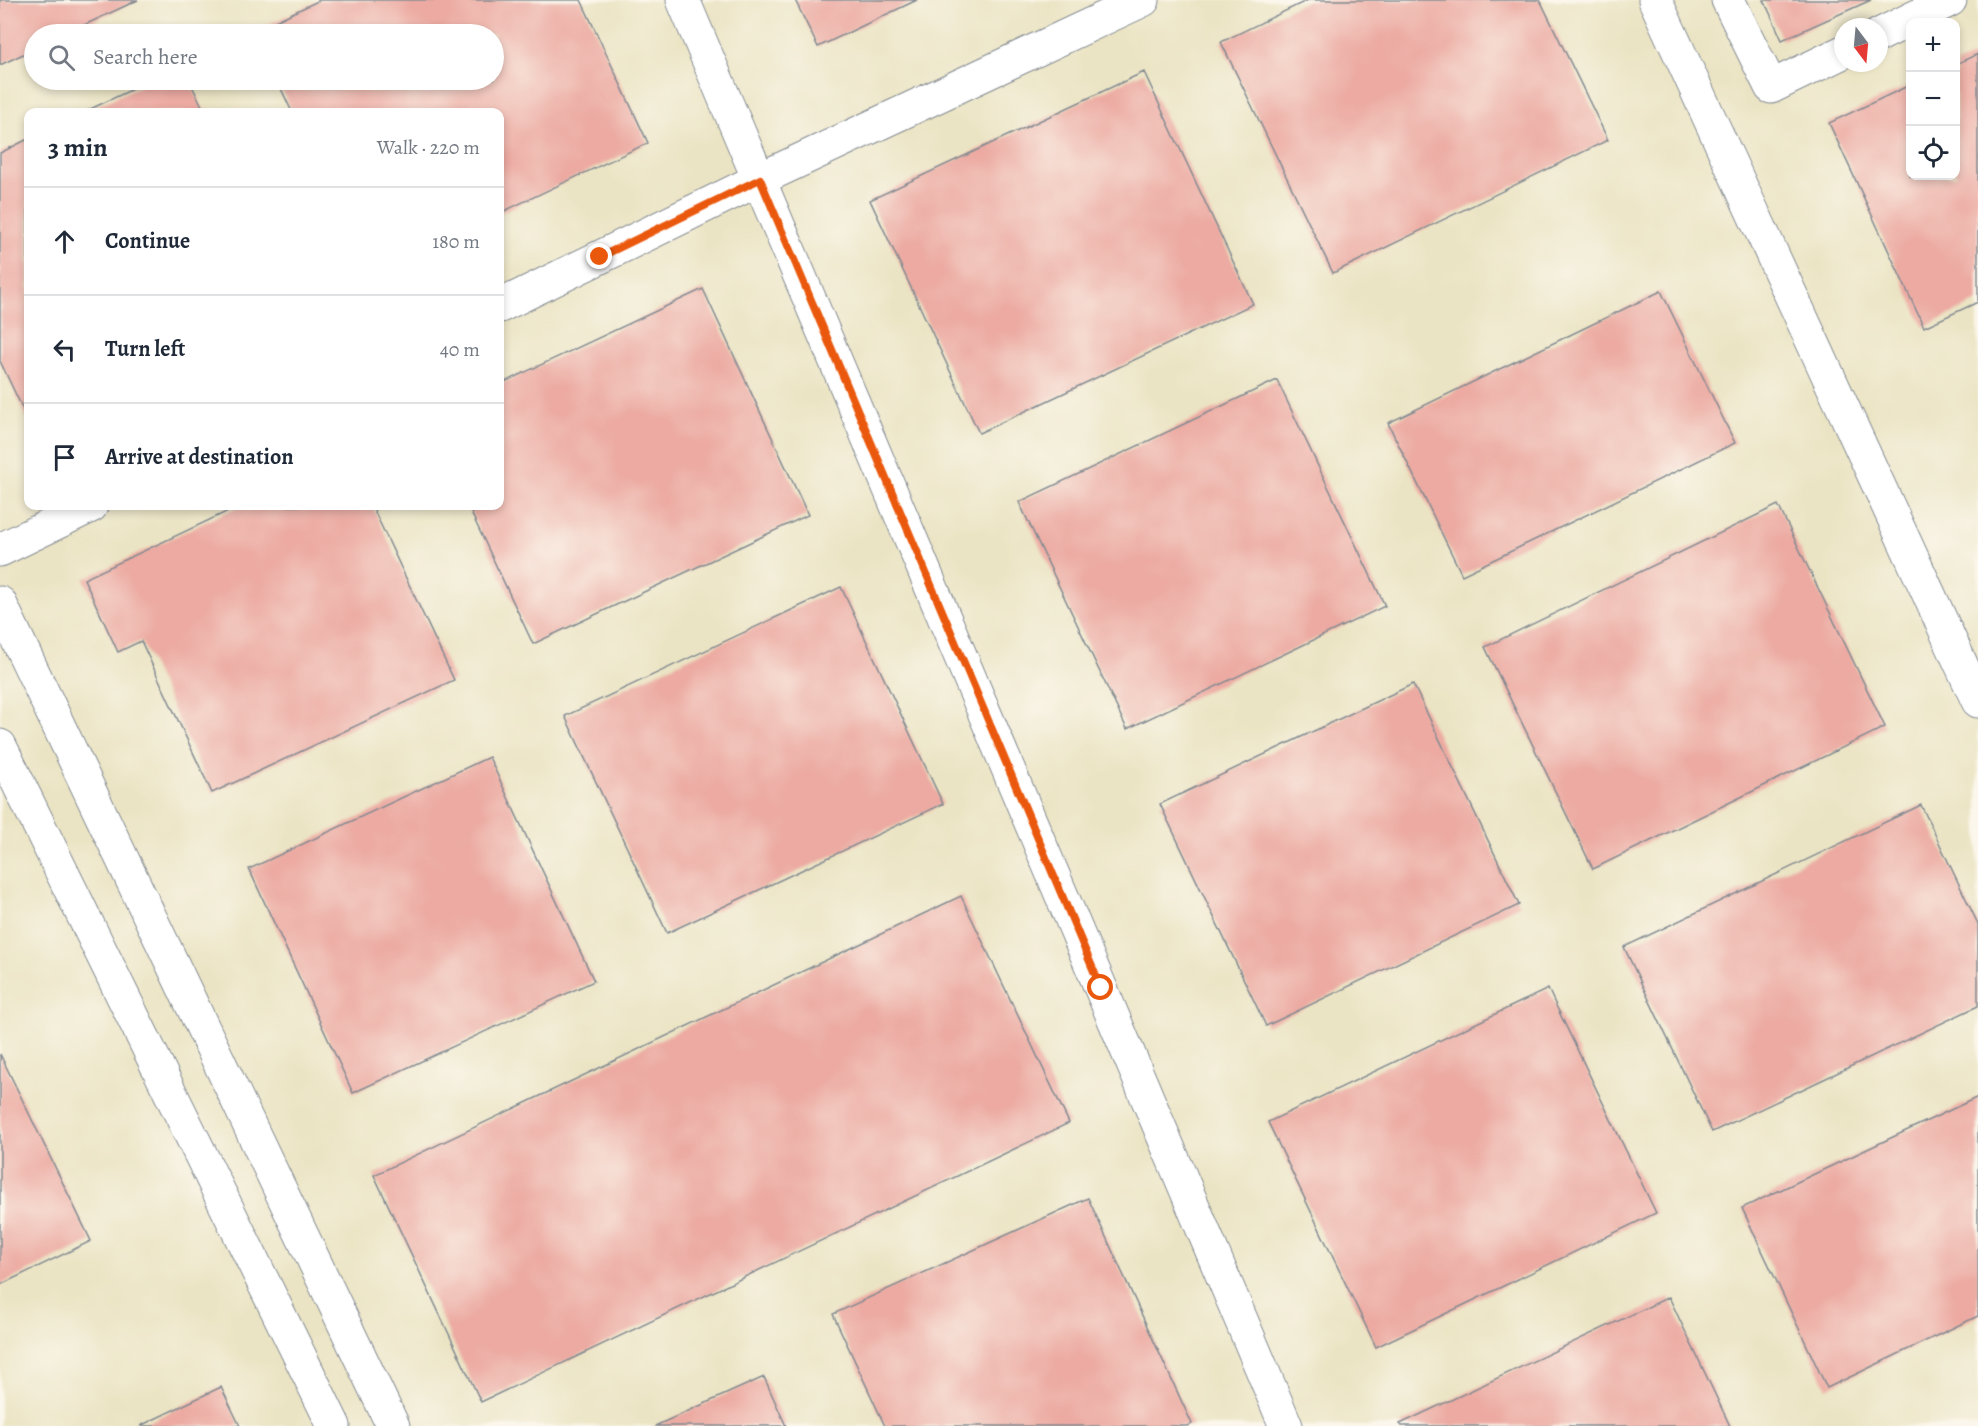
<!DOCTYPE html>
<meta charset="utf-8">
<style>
body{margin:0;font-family:Alegreya,serif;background:#f2f2f3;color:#1f2937}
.controls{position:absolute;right:18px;top:18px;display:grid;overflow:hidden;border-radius:12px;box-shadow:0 3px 9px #0003}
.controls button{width:54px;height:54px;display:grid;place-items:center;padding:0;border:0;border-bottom:2px solid #e0e1e3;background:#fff;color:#1f2937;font:30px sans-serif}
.compass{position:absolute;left:1834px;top:18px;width:54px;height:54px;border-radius:50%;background:#fff;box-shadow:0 3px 9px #0003;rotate:164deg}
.stop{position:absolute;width:18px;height:18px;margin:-14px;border:4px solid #ea580c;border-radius:50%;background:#fff}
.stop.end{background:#ea580c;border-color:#fff;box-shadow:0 2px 6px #0008}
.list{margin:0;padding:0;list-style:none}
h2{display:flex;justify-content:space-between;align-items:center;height:78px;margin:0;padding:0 24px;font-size:26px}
h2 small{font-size:20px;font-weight:400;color:#747a83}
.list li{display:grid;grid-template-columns:39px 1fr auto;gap:18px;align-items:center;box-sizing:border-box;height:108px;padding:0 24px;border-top:2px solid #e0e1e3}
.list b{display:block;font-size:22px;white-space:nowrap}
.list em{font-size:20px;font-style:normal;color:#747a83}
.icon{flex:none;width:33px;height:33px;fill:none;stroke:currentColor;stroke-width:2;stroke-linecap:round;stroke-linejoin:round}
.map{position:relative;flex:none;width:1978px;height:1426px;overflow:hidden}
.search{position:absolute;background:#fff;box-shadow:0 3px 9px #0003;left:24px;top:24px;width:480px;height:66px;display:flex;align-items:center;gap:15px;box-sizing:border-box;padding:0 21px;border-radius:33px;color:#747a83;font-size:22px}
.panel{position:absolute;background:#fff;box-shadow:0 3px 9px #0003;left:24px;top:108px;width:480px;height:402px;border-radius:12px}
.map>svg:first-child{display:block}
.building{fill:#ecaaa2}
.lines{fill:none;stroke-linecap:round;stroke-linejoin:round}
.minor-casing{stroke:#838a91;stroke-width:35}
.minor{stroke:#fff;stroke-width:33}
.route{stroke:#ea580c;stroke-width:8}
</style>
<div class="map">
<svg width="1978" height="1426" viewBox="0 0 1978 1426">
<rect width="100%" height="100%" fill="#fbf7ec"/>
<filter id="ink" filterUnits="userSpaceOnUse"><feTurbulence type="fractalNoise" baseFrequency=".0167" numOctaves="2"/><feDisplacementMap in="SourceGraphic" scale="12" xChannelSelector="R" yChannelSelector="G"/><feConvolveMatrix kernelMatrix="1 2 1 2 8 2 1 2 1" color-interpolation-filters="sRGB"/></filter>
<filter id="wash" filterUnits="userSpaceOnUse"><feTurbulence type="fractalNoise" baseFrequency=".008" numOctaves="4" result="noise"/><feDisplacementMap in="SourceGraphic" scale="24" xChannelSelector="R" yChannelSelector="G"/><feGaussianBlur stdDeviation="1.35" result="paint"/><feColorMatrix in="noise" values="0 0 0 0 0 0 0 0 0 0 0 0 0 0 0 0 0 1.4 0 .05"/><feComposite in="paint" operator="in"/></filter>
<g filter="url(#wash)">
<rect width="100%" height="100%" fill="#ebe4c4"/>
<g id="blocks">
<path class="building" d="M 0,0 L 138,0 L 65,34 L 34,34 L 34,49 L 0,65 Z
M 320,0 L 581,0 L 648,143 L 500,213 L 500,112 L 292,112 L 277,80 L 494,80 L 494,34 L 255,34 L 254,31 Z
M 795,0 L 917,0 L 818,47 Z
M 1308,0 L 1540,0 L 1608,140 L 1333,273 L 1221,42 Z
M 1764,0 L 1871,0 L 1782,40 Z
M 1978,54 L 1978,302 L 1924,327 L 1829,123 L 1910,85 L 1910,176 L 1956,176 L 1956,64 Z
M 1144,72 L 1253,304 L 979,433 L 870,200 Z
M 152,80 L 189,80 L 205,112 L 84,112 Z
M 28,139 L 28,420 L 0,361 L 0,153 Z
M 703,289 L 808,515 L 533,644 L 468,506 L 500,506 L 500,384 Z
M 1661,291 L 1735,443 L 1462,575 L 1388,423 Z
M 1277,380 L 1385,606 L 1127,729 L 1019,502 Z
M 1778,505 L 1885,727 L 1593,869 L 1485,647 Z
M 239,506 L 372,506 L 454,680 L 212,793 L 141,641 L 118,652 L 84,579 Z
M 841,587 L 943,804 L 667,933 L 565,716 Z
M 1413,684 L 1519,905 L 1266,1026 L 1160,804 Z
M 489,757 L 594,981 L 353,1093 L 249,869 Z
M 1921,805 L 1978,924 L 1978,1006 L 1712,1132 L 1624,947 Z
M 961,896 L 1069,1123 L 481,1402 L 374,1175 Z
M 1548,989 L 1656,1213 L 1376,1347 L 1268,1122 Z
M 0,1054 L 91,1241 L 0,1285 Z
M 1978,1097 L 1978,1316 L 1827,1388 L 1742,1208 Z
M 1088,1198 L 1192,1424 L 1188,1426 L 885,1426 L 833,1314 Z
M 1669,1297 L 1730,1426 L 1402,1426 L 1400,1424 Z
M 764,1377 L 786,1426 L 655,1426 Z
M 221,1387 L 240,1426 L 140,1426 Z"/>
</g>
</g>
<g filter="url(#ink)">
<use href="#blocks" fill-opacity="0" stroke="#838a91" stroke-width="1.5"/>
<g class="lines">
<defs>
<path id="minor" d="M 683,0 L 1286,1426
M 1655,0 L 1978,701
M 1728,0 L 1771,87 L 1843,52
M 1879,35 L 1950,0
M 500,306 L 760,179 L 1143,0
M 0,550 L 91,506
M 0,603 L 393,1426
M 0,746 L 334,1426"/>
</defs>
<use href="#minor" class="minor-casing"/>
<use href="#minor" class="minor"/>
</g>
</g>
<g class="lines" filter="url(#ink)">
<path class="route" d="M 600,257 L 760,179 L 1101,988"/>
</g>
</svg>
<div class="controls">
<button>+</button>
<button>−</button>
<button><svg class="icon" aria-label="locate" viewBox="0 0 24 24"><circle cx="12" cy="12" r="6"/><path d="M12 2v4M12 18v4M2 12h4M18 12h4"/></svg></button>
</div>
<svg class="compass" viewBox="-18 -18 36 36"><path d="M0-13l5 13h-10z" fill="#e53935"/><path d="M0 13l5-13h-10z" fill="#747a83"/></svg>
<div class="stop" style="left:1101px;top:988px"></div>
<div class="stop end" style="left:600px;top:257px"></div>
<div class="search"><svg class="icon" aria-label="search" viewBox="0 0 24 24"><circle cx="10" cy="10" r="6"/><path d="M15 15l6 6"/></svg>Search here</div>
<section class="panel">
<h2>3 min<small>Walk · 220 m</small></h2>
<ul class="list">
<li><svg class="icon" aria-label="ahead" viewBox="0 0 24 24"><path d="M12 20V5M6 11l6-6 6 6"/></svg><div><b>Continue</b></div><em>180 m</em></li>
<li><svg class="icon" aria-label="left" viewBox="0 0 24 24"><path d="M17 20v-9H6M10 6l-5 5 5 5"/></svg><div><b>Turn left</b></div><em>40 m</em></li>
<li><svg class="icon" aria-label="arrive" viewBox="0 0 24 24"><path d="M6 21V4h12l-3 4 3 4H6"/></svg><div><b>Arrive at destination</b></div></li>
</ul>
</section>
</div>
